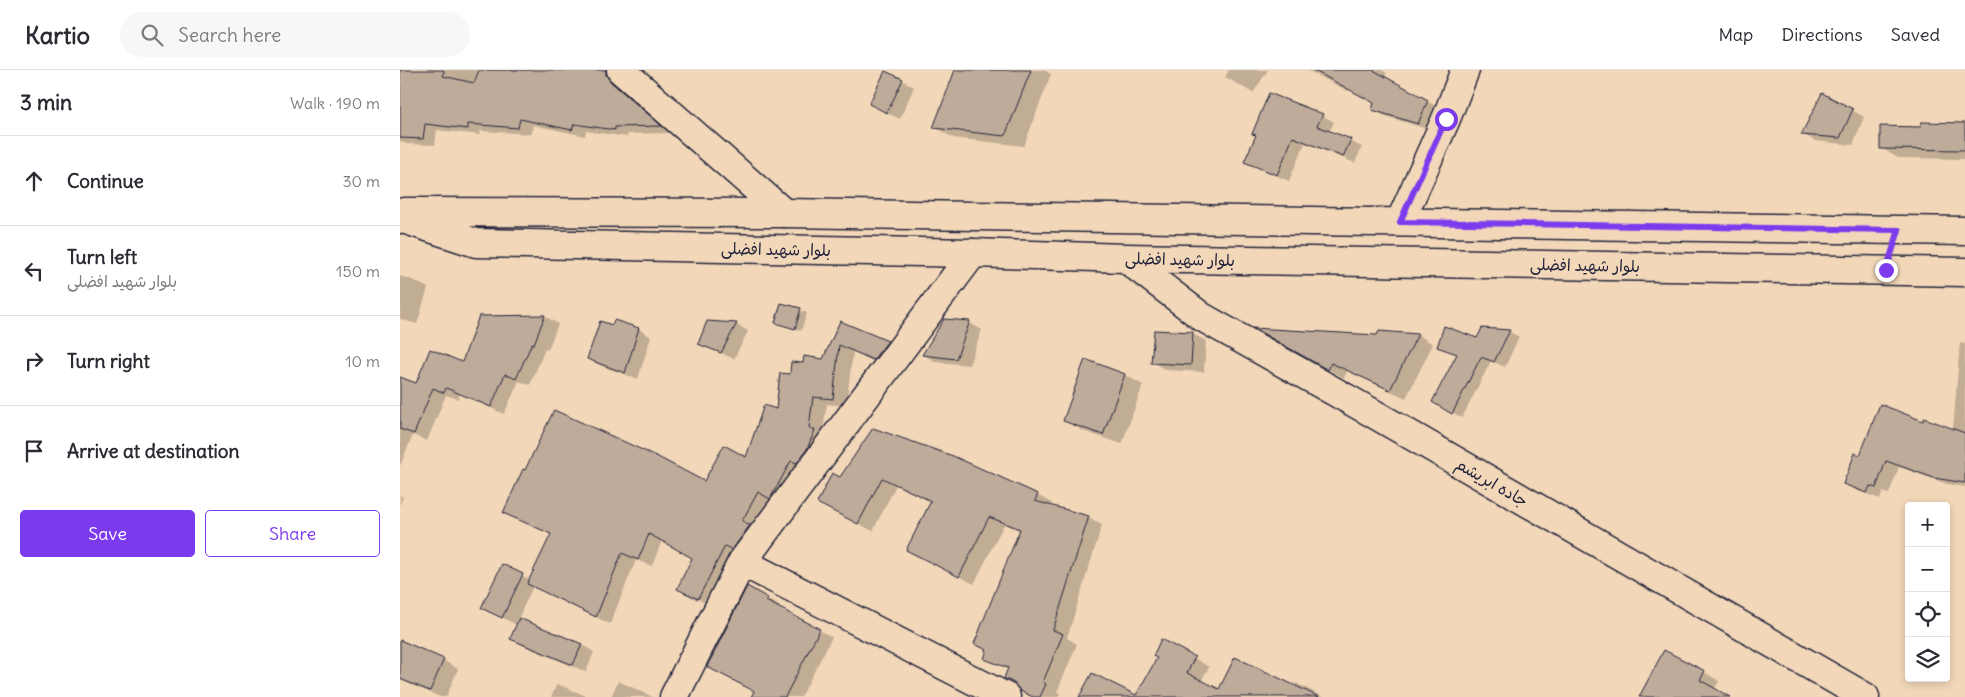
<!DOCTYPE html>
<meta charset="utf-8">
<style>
body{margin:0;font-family:Delius,"Playpen Sans Arabic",sans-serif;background:#f7f7f7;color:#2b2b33}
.controls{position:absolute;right:15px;bottom:15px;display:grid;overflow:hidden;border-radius:5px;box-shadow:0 2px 8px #0003}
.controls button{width:45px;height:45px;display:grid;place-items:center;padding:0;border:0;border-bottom:1px solid #e1e1e2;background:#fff;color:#2b2b33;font:25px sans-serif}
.stop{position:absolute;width:15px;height:15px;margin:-11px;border:4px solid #7c3aed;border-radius:50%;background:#fff}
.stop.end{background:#7c3aed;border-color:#fff;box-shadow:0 1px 5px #0008}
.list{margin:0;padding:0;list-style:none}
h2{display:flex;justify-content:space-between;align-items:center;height:65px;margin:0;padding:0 20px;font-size:21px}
h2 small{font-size:16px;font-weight:400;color:#7c7c81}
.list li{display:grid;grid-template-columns:32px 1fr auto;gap:15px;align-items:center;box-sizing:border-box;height:90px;padding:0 20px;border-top:1px solid #e1e1e2}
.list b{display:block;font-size:19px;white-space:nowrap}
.list p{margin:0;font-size:16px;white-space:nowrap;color:#7c7c81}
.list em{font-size:16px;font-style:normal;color:#7c7c81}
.actions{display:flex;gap:10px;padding:15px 20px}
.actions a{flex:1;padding:11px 0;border:1px solid #7c3aed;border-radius:5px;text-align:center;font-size:18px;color:#7c3aed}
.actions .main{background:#7c3aed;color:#fff}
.icon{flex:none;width:28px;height:28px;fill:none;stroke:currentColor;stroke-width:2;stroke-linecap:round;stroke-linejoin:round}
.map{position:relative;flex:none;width:1565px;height:627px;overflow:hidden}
header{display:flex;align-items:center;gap:30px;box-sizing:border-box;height:70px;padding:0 25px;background:#fff;border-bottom:1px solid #e1e1e2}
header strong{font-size:24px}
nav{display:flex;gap:28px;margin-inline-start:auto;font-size:18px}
.search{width:350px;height:45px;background:#f7f7f7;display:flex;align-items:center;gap:12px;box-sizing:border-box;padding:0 18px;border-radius:28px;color:#7c7c81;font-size:19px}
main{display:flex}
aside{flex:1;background:#fff}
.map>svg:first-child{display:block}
.shadow{fill:#0003}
.building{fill:#beab9a;stroke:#22223b}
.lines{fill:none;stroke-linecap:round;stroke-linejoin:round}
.minor-casing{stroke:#22223b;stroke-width:31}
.major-casing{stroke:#22223b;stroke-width:31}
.minor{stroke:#f2d8b9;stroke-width:28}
.major{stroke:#f2d8b9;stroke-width:28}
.route{stroke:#7c3aed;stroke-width:6}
.labels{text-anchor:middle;stroke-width:4;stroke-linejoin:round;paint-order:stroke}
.street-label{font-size:16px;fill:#22223b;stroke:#f2d8b9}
</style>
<header>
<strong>Kartio</strong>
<div class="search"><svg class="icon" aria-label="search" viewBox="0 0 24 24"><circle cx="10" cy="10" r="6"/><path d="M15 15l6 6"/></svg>Search here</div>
<nav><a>Map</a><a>Directions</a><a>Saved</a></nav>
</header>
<main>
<aside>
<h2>3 min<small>Walk · 190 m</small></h2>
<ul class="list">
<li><svg class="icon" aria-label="ahead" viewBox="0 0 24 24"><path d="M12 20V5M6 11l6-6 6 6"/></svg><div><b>Continue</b></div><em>30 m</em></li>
<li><svg class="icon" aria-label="left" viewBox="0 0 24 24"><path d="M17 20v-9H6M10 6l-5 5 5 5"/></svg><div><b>Turn left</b><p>بلوار شهید افضلی</p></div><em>150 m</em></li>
<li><svg class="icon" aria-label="right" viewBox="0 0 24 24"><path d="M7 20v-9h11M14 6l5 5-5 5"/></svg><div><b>Turn right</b></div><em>10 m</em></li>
<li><svg class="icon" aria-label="arrive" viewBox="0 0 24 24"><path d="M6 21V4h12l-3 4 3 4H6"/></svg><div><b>Arrive at destination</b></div></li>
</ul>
<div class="actions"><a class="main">Save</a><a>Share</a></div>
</aside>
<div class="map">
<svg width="1565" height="627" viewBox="0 0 1565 627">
<rect width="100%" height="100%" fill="#f2d8b9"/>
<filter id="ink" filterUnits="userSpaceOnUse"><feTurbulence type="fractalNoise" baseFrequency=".02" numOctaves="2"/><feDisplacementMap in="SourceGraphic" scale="10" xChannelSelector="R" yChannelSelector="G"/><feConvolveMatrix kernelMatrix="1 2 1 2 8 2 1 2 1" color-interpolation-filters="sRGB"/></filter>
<g filter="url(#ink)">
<path class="shadow" d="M 0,0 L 220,0 L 218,13 L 223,20 L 272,63 L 228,64 L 227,67 L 186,61 L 185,66 L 133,55 L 131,64 L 80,61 L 80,65 L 37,60 L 35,75 L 6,74 L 0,71 Z
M 556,0 L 644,0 L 651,4 L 624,76 L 553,68 L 535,57 Z
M 829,0 L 868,0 L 853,23 L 825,7 Z
M 907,0 L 981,0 L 987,3 L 984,7 L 1039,38 L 1030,60 L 985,46 L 973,39 L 975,33 L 949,19 L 948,21 Z
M 502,10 L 514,17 L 500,49 L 483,41 Z
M 1452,40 L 1464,47 L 1453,75 L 1415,71 L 1402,64 Z
M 922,45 L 934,52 L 929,62 L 962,77 L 955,93 L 905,73 L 889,111 L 846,92 Z
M 1565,54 L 1565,89 L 1498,88 L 1481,78 L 1522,58 Z
M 0,206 L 15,211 L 28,218 L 17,254 L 0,249 Z
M 382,234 L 407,243 L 401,261 L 377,252 Z
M 145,246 L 158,254 L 148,280 L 145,279 L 130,315 L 119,311 L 104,344 L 60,324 L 58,329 L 46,325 L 27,371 L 13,365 L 0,396 L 0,313 L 16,315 L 63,294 L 79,247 Z
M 545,250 L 570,253 L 582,260 L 569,295 L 536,292 L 524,285 Z
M 215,251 L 239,259 L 251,267 L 238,309 L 201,296 L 188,288 L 213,256 Z
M 441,253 L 487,272 L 500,280 L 487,297 L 453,282 L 446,336 L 427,334 L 422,366 L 384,435 L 372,429 L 312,536 L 278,519 L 293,488 L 262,470 L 252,496 L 236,490 L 210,554 L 133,516 L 118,549 L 182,575 L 194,582 L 186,602 L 124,576 L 112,569 L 117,555 L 83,538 L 102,496 L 131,510 L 152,465 L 105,442 L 305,413 L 347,389 L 377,341 L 391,305 L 404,295 L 424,290 Z
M 336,254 L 348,261 L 334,289 L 299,273 Z
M 858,259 L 978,267 L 1018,265 L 1033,274 L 1006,328 L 947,301 L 944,308 Z
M 1082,259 L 1110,262 L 1119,267 L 1105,297 L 1091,291 L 1062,348 L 1033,331 L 1058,285 L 1039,276 L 1078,269 Z
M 755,261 L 793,264 L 806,271 L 804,302 L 765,300 L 753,292 Z
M 1560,273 L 1565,274 L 1565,417 L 1547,414 L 1499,397 L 1489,424 L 1483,422 L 1480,429 L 1458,421 L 1445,414 L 1461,387 L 1524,352 L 1553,360 Z
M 686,291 L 725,305 L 743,315 L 722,374 L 683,361 L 664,350 Z
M 474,359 L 637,425 L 652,433 L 650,437 L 688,447 L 702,455 L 667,568 L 677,574 L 657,622 L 660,623 L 658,627 L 633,627 L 621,620 L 609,600 L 585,588 L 588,581 L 575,574 L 621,461 L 604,454 L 574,514 L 508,480 L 532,432 L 496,415 L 473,461 L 433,441 L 440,408 Z
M 0,425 L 3,427 L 0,435 Z
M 348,518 L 380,536 L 378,539 L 432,567 L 401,627 L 362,627 L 356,621 Z
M 0,571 L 43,590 L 58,599 L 46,627 L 40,627 L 0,610 Z
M 794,588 L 809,597 L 801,611 L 820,621 L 895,617 L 896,613 L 923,627 L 681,627 L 736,626 Z
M 1304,602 L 1319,611 L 1314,620 L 1327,627 L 1251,627 Z
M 218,611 L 253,627 L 211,627 Z
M 157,614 L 189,627 L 151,627 Z"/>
<path class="building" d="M 0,0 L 44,0 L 43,6 L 74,13 L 79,0 L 206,0 L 206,5 L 211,12 L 262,56 L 215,57 L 215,60 L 174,54 L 172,60 L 120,49 L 118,58 L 68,54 L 68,59 L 25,54 L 23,69 L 0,68 Z
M 555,0 L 631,0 L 605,66 L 533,58 Z
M 913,0 L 973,0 L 1028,30 L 1018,54 L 972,40 L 974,33 Z
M 485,1 L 503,9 L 487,43 L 469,34 Z
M 869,23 L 923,44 L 917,56 L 951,69 L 943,87 L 893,67 L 877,105 L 844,92 L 856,65 L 852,64 Z
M 1422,23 L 1453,39 L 1440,68 L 1401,65 Z
M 1521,52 L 1565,53 L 1565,80 L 1480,79 L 1480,56 L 1521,57 Z
M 381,233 L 401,238 L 395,259 L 375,253 Z
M 145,245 L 134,274 L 132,273 L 116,309 L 105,304 L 91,337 L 46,318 L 44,323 L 33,318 L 14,364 L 0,359 L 0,307 L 16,313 L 30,279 L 62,292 L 79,246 Z
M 544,249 L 570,251 L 556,289 L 522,285 Z
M 214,250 L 239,258 L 225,303 L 187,289 L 200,251 L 212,255 Z
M 307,251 L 337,253 L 321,283 L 298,274 Z
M 440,251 L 488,271 L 473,290 L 439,275 L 433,329 L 413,327 L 409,358 L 415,360 L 407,379 L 397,393 L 391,391 L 370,429 L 358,422 L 342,451 L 350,455 L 332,480 L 325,476 L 298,529 L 277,519 L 292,488 L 249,464 L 238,490 L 222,483 L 196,547 L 127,514 L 151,464 L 103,443 L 123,399 L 125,400 L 154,340 L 258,387 L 304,411 L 324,375 L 346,387 L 364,335 L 376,339 L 380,303 L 390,304 L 391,292 L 403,293 L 404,286 L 423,289 Z
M 1044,256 L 1077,268 L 1082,258 L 1110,260 L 1094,292 L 1081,287 L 1052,344 L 1032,332 L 1057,284 L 1037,277 Z
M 853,258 L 977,265 L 979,261 L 1018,264 L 990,320 L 931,293 L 928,300 Z
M 754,260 L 793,262 L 791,295 L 751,293 Z
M 685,289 L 725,304 L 703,365 L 663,351 Z
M 1480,334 L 1523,351 L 1524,348 L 1565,363 L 1565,413 L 1534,408 L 1486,391 L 1476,418 L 1470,416 L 1467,423 L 1443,414 L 1455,383 L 1460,385 Z
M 473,358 L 553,386 L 638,424 L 635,431 L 689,446 L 653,560 L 663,564 L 643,612 L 646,614 L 640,627 L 633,627 L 620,621 L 614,613 L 604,608 L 608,598 L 584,589 L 587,580 L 574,574 L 620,459 L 589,447 L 559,507 L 506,480 L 531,431 L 482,408 L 458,454 L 417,433 L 432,403 L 440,407 Z
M 102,494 L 123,504 L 102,548 L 81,538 Z
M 347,516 L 368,528 L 366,531 L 420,559 L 385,627 L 351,627 L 354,621 L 307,597 Z
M 119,548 L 182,574 L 173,595 L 110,569 Z
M 761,569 L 795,587 L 787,603 L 819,619 L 835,587 L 919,627 L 679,627 L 692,603 L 736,625 L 757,588 L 753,586 Z
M 0,570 L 44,589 L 30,621 L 0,609 Z
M 1264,580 L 1305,601 L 1300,610 L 1330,627 L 1239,627 Z"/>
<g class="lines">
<defs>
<path id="minor" d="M 221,0 L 384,143
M 1000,152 L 1046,49 L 1065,0
M 342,492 L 606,627
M 274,627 L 342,492 L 573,183"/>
<path id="major" d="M 4,142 L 384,143 L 1565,161
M 0,148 L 76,173 L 573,183 L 725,188 L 1565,202
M 725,188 L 802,247 L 969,341 L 1465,627"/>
</defs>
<use href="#minor" class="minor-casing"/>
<use href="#major" class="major-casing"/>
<use href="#minor" class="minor"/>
<use href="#major" class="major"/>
</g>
</g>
<g class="lines" filter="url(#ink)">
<path class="route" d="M 1046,49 L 1000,152 L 1499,160 L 1486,200"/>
</g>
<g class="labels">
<g class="street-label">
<text transform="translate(376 179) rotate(1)" y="6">بلوار شهید افضلی</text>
<text transform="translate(780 189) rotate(1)" y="6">بلوار شهید افضلی</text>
<text transform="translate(1185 195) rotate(1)" y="6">بلوار شهید افضلی</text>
<text transform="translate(1092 412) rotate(30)" y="6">جاده ابریشم</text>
</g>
</g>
</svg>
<div class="controls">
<button>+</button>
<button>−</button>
<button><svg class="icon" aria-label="locate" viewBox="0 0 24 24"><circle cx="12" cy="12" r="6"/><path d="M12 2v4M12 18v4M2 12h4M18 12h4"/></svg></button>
<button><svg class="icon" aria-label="layers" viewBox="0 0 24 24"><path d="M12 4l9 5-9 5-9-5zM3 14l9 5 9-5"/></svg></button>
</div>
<div class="stop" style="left:1046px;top:49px"></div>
<div class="stop end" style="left:1486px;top:200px"></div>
</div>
</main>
